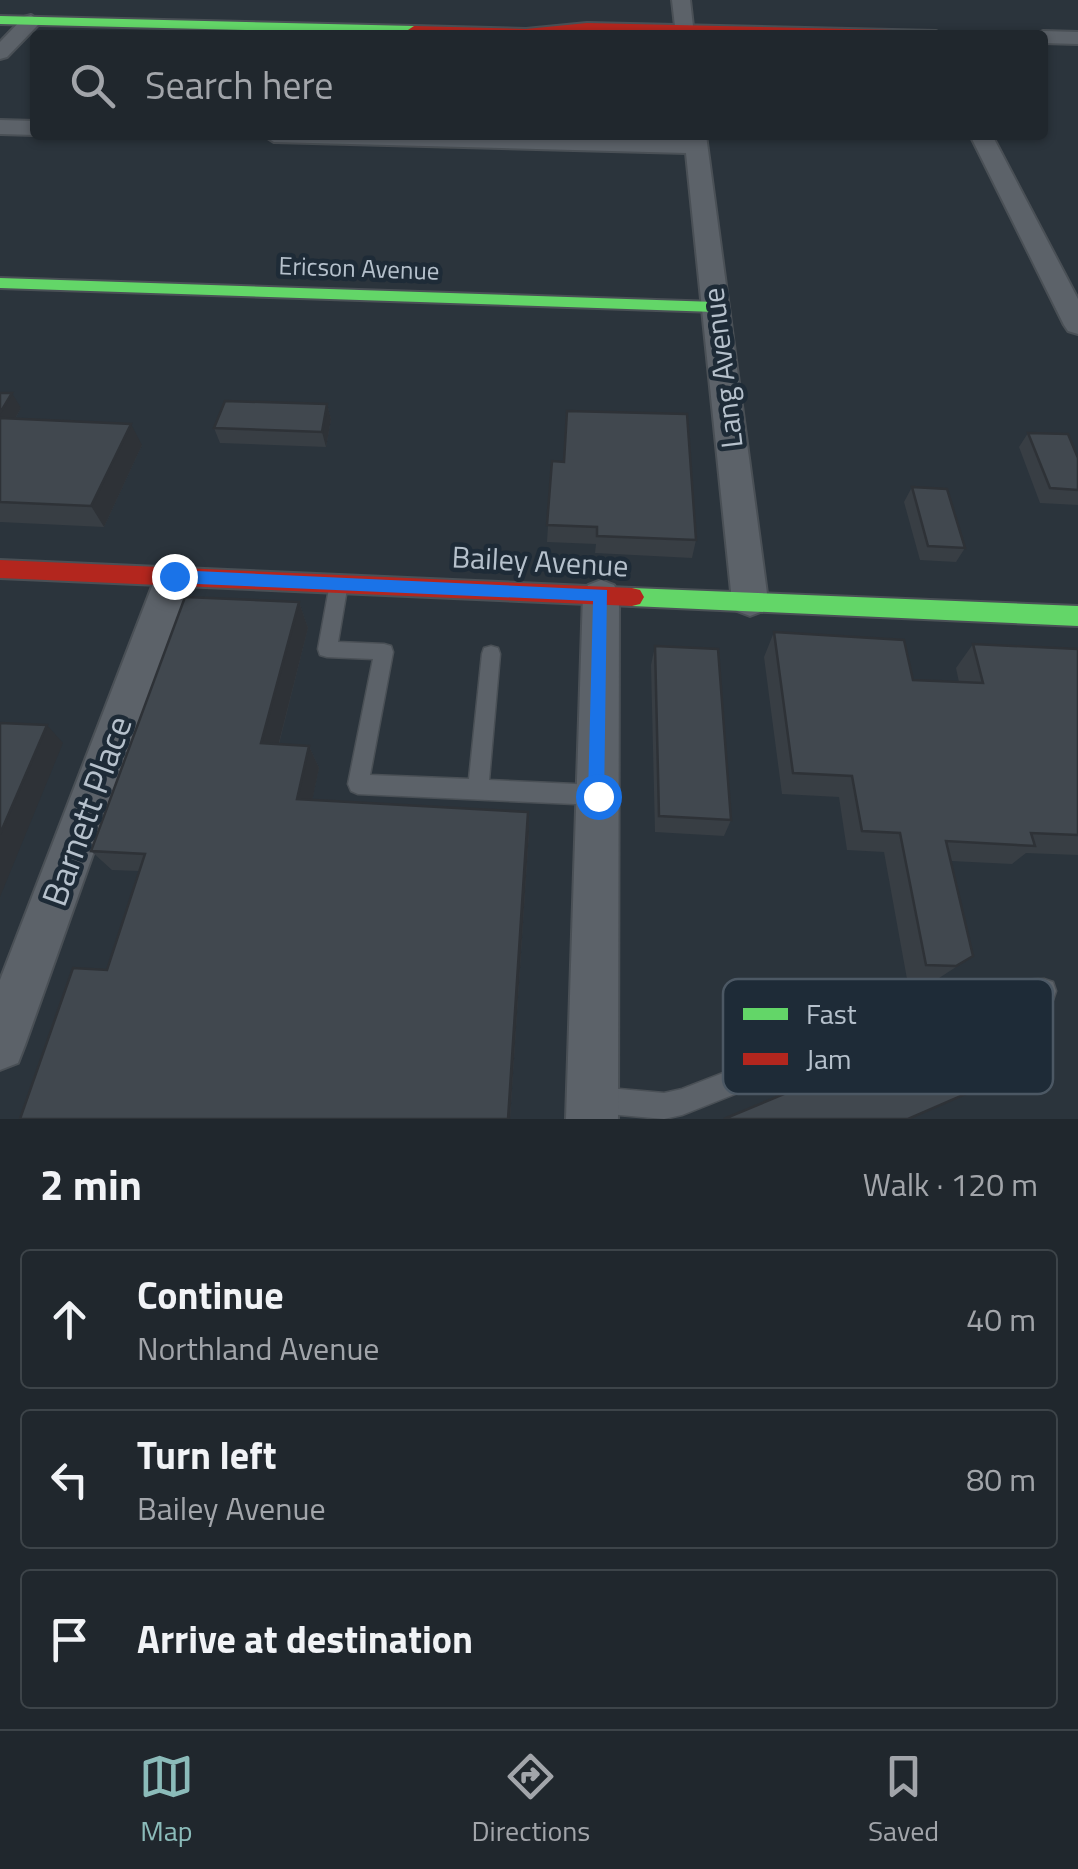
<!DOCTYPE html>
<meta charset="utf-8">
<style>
body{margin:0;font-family:"Titillium Web",sans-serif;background:#282f35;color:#f1f3f6}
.stop{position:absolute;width:30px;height:30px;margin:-22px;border:8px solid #1a73e8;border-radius:50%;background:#fff}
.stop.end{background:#1a73e8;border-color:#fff;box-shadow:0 2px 10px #0008}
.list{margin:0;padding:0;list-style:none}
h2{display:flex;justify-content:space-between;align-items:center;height:130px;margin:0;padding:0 40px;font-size:42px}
h2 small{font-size:32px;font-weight:400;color:#a2a5aa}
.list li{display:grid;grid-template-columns:65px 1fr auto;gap:30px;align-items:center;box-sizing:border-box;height:140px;margin:0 20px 20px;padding:0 20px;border:2px solid #3d4449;border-radius:10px}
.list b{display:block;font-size:38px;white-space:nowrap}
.list p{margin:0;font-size:32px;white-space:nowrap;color:#a2a5aa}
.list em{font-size:32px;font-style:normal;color:#a2a5aa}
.icon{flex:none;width:55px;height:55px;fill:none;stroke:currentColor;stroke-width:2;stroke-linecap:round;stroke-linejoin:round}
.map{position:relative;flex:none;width:1078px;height:1119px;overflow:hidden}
.search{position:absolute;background:#20272d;box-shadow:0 2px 8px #0004;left:30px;right:30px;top:30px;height:110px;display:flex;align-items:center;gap:25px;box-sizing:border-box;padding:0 35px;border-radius:10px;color:#a2a5aa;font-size:38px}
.sheet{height:610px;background:#20272d}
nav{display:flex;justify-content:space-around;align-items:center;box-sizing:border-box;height:140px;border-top:2px solid #3d4449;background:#20272d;font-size:28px;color:#a2a5aa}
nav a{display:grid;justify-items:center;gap:5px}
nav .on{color:#8bbbb9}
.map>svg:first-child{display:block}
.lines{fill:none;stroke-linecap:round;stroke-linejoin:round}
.lane-casing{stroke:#4a5056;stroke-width:3}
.street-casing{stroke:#4a5056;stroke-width:4}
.fast-casing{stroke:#4a5056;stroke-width:4}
.jam-casing{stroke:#4a5056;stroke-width:4}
.lane{fill:#5c6269;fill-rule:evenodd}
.street{fill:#5c6269;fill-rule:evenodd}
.fast{fill:#63d668;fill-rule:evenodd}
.jam{fill:#b3261e;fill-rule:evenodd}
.wall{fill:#383e44}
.shaded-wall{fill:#2e3237}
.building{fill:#41484f;stroke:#2e3237;stroke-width:2.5}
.route{fill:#1a73e8}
.labels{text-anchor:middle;stroke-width:9;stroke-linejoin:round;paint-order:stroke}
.far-street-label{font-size:25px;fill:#b6c1cc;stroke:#1e2b37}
.street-label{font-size:30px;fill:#b6c1cc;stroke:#1e2b37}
.near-street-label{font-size:35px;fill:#b6c1cc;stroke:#1e2b37}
.key{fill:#1e2b37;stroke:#4c5864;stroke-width:2.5}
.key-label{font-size:28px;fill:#b6c1cc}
</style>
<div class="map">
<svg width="1078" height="1119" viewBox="0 0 1078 1119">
<rect width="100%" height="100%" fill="#2b343c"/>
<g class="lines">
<defs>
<path id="lane" d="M 339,576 L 345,578 L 348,583 L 338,642 L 384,644 L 391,646 L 393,652 L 370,775 L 469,779 L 482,654 L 484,648 L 491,646 L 498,648 L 500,654 L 489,780 L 597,785 L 604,788 L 608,795 L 604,802 L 597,805 L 358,794 L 351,791 L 348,784 L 373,659 L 327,657 L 320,655 L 318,649 L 330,583 L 333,578 Z
M 1044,979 L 1053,982 L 1056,991 L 1053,1000 L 1044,1003 L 957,1006 L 682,1115 L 664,1119 L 597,1113 L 588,1109 L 584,1100 L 588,1091 L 597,1087 L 664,1093 L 682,1089 L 957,982 Z"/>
<path id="street" d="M 672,0 L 690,0 L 694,35 L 676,35 Z
M 31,15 L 40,21 L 38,25 L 7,57 L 0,59 L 0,42 L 24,17 Z
M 1043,31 L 1078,32 L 1078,44 L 1043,43 L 1043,35 L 1035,35 Z
M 0,120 L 35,121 L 35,135 L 0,134 Z
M 263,135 L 685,140 L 684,135 L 706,135 L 768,601 L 763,611 L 750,616 L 737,611 L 732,601 L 686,153 L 274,142 Z
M 970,135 L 992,135 L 1078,299 L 1078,334 L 1068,331 L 1064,325 Z
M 174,562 L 187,566 L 192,576 L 25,1045 L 18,1063 L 0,1070 L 0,980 L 156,576 L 161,566 Z
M 601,580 L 614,585 L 619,595 L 618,1119 L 566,1119 L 583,595 L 588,585 Z"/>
<path id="fast" d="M 0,16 L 414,26 L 420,30 L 414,34 L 0,24 Z
M 0,278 L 716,302 L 725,307 L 716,312 L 0,288 Z
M 632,588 L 1078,606 L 1078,626 L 632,606 L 624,604 L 620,597 L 624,590 Z"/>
<path id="jam" d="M 587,23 L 936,31 L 942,35 L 587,31 L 543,35 L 414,34 L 408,30 L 414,26 L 526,29 Z
M 0,560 L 632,588 L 640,590 L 644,597 L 640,604 L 632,606 L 0,578 Z"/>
</defs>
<use href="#lane" class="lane-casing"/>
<use href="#street" class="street-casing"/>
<use href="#fast" class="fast-casing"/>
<use href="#jam" class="jam-casing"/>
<use href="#lane" class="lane"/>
<use href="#street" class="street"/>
<use href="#fast" class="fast"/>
<use href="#jam" class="jam"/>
</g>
<path class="wall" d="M 0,393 L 21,408 L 15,419 L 142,445 L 104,527 L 0,522 Z
M 327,404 L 331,419 L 326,447 L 220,443 L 214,428 Z
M 1028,433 L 1078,458 L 1078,505 L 1040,503 L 1019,447 Z
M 552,461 L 696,540 L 692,558 L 595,553 L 596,544 L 547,542 Z
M 912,487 L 965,548 L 956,562 L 920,560 L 904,502 Z
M 299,602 L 308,628 L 279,744 L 309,746 L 319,768 L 312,800 L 528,812 L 529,832 L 510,1119 L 20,1119 L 107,970 L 139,871 L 112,870 L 91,851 Z
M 774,632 L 913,680 L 959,682 L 956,668 L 973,644 L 1078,649 L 1078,855 L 1026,853 L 1012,864 L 951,861 L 973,956 L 936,980 L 907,979 L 884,852 L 847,850 L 839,797 L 782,794 L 764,657 Z
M 655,646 L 731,820 L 724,836 L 655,832 L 651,665 Z"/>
<path class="shaded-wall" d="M 12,393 L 21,408 L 5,436 L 0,428 L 0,413 Z
M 327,404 L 331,419 L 326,447 L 322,432 Z
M 131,424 L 142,445 L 104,527 L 91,506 Z
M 299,602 L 308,628 L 273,766 L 261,743 Z
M 47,725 L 63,743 L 0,897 L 0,834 Z
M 309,746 L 319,768 L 308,820 L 297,799 Z
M 528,812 L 529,832 L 510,1119 L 508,1119 Z"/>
<path class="building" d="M 0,393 L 12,393 L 0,413 Z
M 225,401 L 327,404 L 322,432 L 214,428 Z
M 567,411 L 687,414 L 696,540 L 597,536 L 597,527 L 547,525 L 552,461 L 564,462 Z
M 0,418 L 131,424 L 91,506 L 0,502 Z
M 1028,433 L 1068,434 L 1078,458 L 1078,490 L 1050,488 Z
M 912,487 L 947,489 L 965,548 L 928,546 Z
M 185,597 L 299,602 L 261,743 L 309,746 L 297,799 L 528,812 L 508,1119 L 20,1119 L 73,968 L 107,970 L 145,854 L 91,851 Z
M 774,632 L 904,640 L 913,680 L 983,683 L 973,644 L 1078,649 L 1078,835 L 1031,833 L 1035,846 L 946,841 L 973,956 L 956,966 L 926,965 L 900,833 L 862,831 L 852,776 L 793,773 Z
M 655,646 L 718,649 L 731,820 L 659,816 Z
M 0,723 L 47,725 L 0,834 Z
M 957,1022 L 991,1083 L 908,1119 L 724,1119 Z"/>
<path class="route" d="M 174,570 L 607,590 L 604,802 L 598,805 L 588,796 L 593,601 L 174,583 L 166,576 Z"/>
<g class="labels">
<g class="far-street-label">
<text transform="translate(359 268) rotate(2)" y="9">Ericson Avenue</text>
</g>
<g class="street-label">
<text transform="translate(723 368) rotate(-97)" y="10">Lang Avenue</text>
<text transform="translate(540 562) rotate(3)" y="10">Bailey Avenue</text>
</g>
<g class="near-street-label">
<text transform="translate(87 811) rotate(-70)" y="12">Barnett Place</text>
</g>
</g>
<rect x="723" y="979" width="330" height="115" rx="15" class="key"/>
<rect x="743" y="1008" width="45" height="12" fill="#63d668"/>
<rect x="743" y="1053" width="45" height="12" fill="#b3261e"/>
<g class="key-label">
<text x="806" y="1024">Fast</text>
<text x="806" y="1069">Jam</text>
</g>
</svg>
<div class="stop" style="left:598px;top:796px"></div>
<div class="stop end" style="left:174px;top:576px"></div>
<div class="search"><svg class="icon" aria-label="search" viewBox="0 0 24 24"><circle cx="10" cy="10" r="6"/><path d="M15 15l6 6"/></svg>Search here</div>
</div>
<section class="sheet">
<h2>2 min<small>Walk · 120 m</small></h2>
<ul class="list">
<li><svg class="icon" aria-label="ahead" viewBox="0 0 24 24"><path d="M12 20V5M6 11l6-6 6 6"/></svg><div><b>Continue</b><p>Northland Avenue</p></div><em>40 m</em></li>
<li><svg class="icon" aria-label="left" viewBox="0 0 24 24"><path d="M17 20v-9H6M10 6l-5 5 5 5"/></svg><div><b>Turn left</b><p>Bailey Avenue</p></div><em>80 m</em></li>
<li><svg class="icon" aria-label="arrive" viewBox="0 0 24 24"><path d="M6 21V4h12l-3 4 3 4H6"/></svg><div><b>Arrive at destination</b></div></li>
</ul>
</section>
<nav>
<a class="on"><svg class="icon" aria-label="map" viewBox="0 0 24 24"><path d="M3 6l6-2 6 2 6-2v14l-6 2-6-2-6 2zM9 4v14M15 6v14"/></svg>Map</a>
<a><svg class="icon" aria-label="directions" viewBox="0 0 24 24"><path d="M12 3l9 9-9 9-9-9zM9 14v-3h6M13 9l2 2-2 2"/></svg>Directions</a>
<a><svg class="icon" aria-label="saved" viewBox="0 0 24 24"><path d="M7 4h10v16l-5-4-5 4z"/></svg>Saved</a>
</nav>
